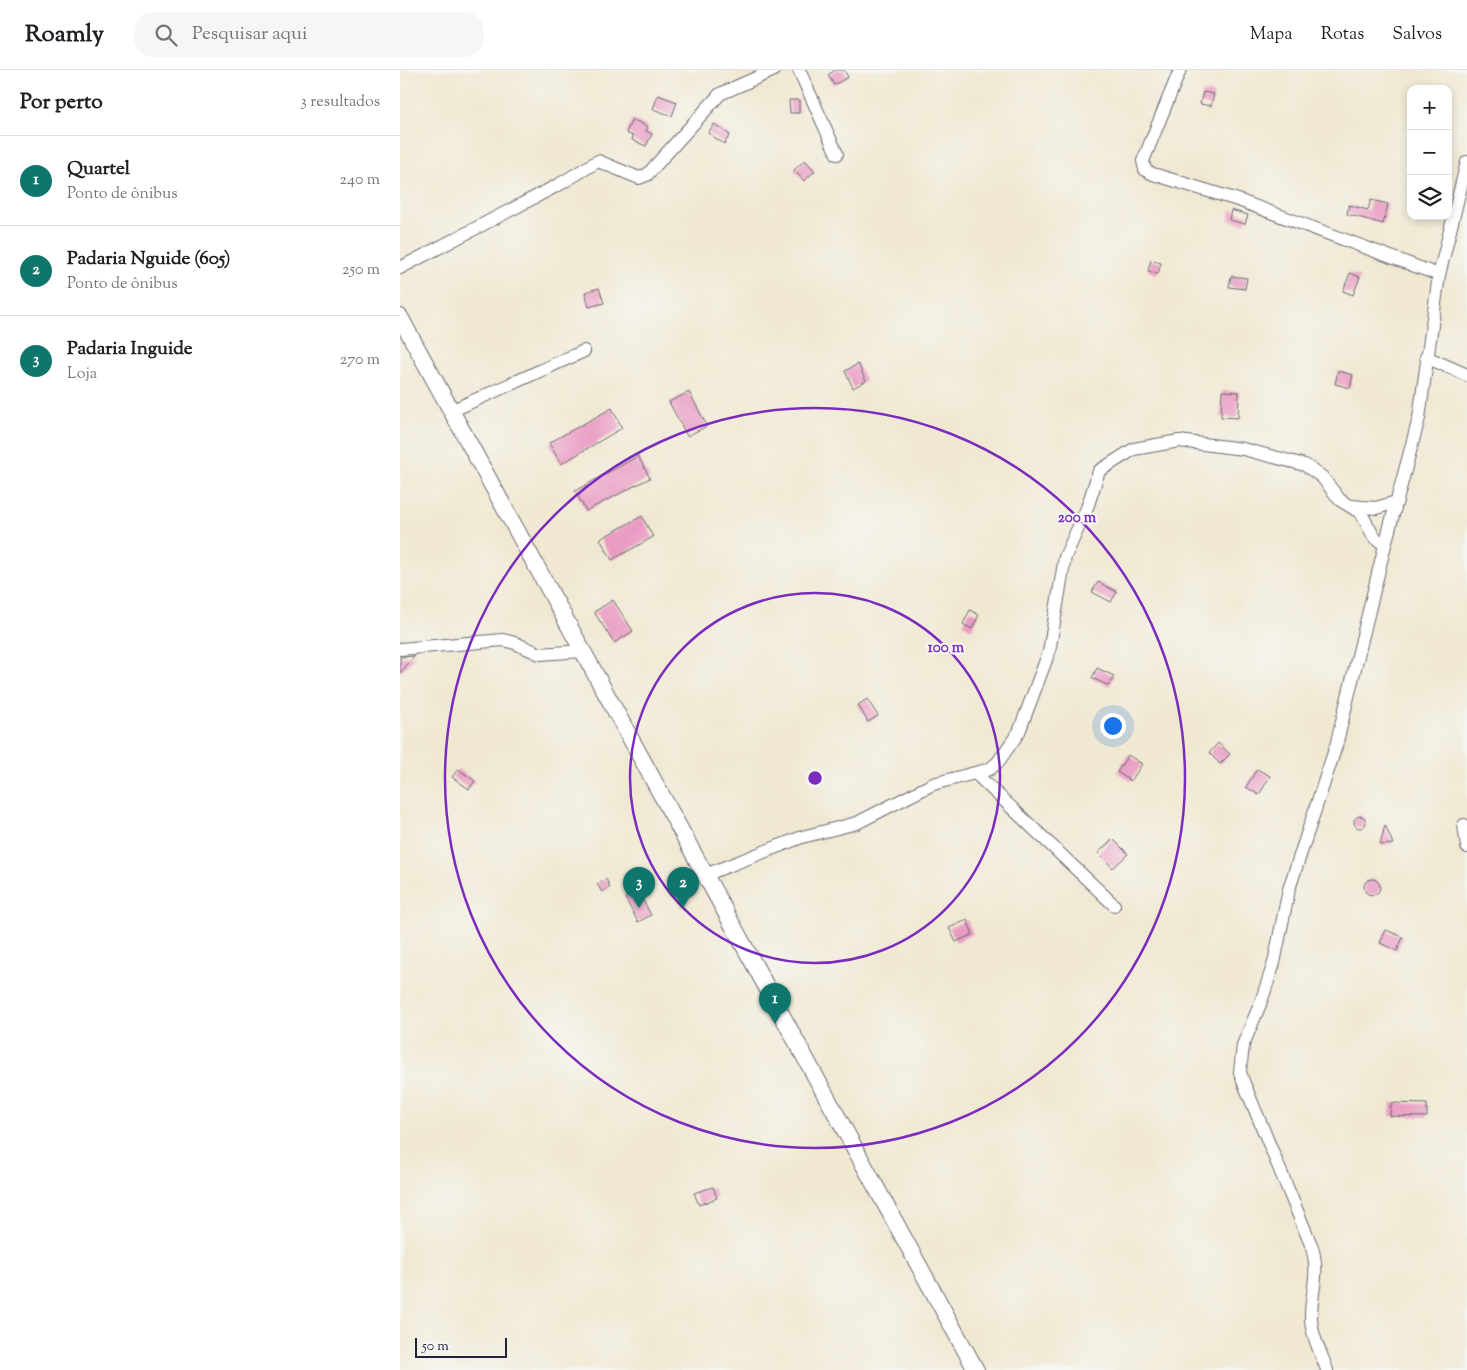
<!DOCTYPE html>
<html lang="pt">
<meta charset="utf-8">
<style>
body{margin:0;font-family:"Sorts Mill Goudy",serif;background:#f6f6f6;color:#202124}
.controls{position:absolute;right:15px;top:15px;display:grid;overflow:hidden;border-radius:10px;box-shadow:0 2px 8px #0003}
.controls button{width:45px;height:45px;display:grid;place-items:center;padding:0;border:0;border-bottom:1px solid #e0e0e0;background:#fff;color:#202124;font:25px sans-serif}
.scale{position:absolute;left:15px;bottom:12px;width:92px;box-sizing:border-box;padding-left:5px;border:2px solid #22223b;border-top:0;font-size:14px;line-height:18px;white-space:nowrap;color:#22223b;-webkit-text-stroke:4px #f6f6f2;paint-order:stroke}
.you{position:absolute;left:712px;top:655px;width:18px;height:18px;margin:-12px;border:4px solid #fff;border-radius:50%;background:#1a73e8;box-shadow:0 0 0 8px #1a73e833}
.badge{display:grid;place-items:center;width:32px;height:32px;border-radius:50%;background:#0f766e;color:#fff;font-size:16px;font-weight:700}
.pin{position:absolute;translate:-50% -41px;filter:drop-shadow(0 1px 2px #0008)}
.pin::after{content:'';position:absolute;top:26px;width:18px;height:15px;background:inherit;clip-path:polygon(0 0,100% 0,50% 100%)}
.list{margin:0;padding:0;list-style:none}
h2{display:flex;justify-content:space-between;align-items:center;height:65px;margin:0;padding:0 20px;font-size:21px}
h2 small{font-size:16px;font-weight:400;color:#757577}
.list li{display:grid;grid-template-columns:32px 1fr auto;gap:15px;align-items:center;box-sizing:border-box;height:90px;padding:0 20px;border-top:1px solid #e0e0e0}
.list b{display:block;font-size:19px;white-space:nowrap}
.list p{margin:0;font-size:16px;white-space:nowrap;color:#757577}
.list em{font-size:16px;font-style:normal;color:#757577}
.icon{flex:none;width:28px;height:28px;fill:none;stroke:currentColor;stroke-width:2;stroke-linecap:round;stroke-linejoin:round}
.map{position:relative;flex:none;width:1067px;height:1300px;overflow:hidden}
header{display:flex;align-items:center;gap:30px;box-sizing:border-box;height:70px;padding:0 25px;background:#fff;border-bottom:1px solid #e0e0e0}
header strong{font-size:24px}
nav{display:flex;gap:28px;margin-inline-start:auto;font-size:18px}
.search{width:350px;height:45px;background:#f6f6f6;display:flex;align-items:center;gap:12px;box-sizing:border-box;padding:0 18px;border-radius:20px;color:#757577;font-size:19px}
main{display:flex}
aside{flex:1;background:#fff}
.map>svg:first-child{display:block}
.building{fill:#e99bc2}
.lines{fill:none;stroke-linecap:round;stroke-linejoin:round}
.minor-casing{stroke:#6a6770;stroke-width:14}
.tertiary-casing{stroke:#6a6770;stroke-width:18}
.minor{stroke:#fff;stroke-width:12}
.tertiary{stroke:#fff;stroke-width:16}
.ring{fill:none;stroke:#7b2cbf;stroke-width:2.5}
.centre{fill:#7b2cbf;stroke:#f6f6f2;stroke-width:2.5}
.ring-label{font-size:15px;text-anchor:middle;font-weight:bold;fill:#7b2cbf;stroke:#f6f6f2;stroke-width:4.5;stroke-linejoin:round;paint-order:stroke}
</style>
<header>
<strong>Roamly</strong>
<div class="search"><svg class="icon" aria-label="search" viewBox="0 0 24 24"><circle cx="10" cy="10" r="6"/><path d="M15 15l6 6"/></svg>Pesquisar aqui</div>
<nav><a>Mapa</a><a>Rotas</a><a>Salvos</a></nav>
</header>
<main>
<aside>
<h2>Por perto<small>3 resultados</small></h2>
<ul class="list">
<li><span class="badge">1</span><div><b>Quartel</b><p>Ponto de ônibus</p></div><em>240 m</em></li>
<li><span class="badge">2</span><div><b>Padaria Nguide (605)</b><p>Ponto de ônibus</p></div><em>250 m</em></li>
<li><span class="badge">3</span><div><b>Padaria Inguide</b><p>Loja</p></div><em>270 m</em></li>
</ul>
</aside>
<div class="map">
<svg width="1067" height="1300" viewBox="0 0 1067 1300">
<rect width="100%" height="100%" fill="#f6f6f2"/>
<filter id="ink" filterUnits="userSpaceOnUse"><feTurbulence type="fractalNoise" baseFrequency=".02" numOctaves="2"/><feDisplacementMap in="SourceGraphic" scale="10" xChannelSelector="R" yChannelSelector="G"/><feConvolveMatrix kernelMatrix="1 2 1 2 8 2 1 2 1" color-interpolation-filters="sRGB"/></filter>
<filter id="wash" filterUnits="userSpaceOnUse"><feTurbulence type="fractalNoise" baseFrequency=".0096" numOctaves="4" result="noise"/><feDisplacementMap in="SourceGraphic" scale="20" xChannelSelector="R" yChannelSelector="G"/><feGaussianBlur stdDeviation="1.12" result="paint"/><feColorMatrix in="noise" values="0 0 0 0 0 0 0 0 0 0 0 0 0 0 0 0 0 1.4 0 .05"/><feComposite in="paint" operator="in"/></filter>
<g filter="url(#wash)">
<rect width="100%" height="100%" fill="#f0e8d1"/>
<g id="blocks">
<path class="building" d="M 435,0 L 444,0 L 448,7 L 434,15 L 428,5 Z
M 803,22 L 814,24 L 811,36 L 800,34 Z
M 258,25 L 277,32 L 272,46 L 253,39 Z
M 389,30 L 399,30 L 399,43 L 390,43 Z
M 232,49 L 248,57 L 246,61 L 252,64 L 246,76 L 232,70 L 233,66 L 226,63 Z
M 314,54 L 330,65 L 324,74 L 308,63 Z
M 405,90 L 415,101 L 404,111 L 394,100 Z
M 971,130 L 988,134 L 983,154 L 947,144 L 949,135 L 968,140 Z
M 831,140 L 848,145 L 845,154 L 829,150 Z
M 751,190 L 761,193 L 758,204 L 748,201 Z
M 950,203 L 960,207 L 953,225 L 943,221 Z
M 831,206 L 847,208 L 845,219 L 829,217 Z
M 199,218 L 204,233 L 189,237 L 185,222 Z
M 458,294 L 466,311 L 453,318 L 445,301 Z
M 938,301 L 953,305 L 950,318 L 935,314 Z
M 822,321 L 839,322 L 838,348 L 821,347 Z
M 289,322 L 307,356 L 287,366 L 269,332 Z
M 212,338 L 222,358 L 161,394 L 149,373 Z
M 238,386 L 250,408 L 186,441 L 175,421 Z
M 242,446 L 253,467 L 212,490 L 200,469 Z
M 698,512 L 717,522 L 711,532 L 692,522 Z
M 213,530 L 233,561 L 214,573 L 194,542 Z
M 570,540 L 579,545 L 572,559 L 563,554 Z
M 15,586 L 0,603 L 0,587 Z
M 697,598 L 714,606 L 709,616 L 692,608 Z
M 467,629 L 478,646 L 468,652 L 458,635 Z
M 818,673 L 830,684 L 820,694 L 809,683 Z
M 728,685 L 742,694 L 731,711 L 717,702 Z
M 58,699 L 75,711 L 69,719 L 52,707 Z
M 857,699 L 870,706 L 859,725 L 846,717 Z
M954 752a6 6 0 1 1 12 0a6 6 0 1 1-12 0Z
M 985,755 L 993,774 L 980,775 Z
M 713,769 L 728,784 L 713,798 L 698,783 Z
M 206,809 L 210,817 L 202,822 L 197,814 Z
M964 817a8 8 0 1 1 16 0a8 8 0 1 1-16 0Z
M 238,821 L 251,845 L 238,852 L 225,828 Z
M 567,850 L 573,864 L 556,872 L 549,858 Z
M 986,860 L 1003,867 L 997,881 L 980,873 Z
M 991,1033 L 1027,1034 L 1027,1047 L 990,1046 Z
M 313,1117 L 317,1128 L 299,1135 L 294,1123 Z"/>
</g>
</g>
<g filter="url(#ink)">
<use href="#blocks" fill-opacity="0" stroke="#6a6770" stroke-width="1"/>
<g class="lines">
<defs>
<path id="minor" d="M 399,0 L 437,84
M 780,0 L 743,91 L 745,100 L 753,104 L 838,130 L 1039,205
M 0,198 L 160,114 L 198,91 L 239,108 L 247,105 L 320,24 L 374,0
M 1026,287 L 1067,305
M 51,341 L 184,281
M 951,436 L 976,438 L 996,432
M 0,579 L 103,570 L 115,573 L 140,584 L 182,581
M 575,703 L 714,835
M 1064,755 L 1067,777
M 305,805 L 402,767 L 457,753 L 533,714 L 590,699 L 598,692 L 619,662 L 649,582 L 665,487 L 687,438 L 699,401 L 734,379 L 779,371 L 843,379 L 905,395 L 922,407 L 940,430 L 961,443 L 974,467 L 985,475
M 927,1300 C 921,1283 911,1265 911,1247 C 911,1220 920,1206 912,1177 L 843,1011 L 840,1002 L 843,975 L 861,932 L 874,893 L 889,819 L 936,676 L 985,475 L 1019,348 L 1039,205 L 1067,92"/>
<path id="tertiary" d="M 0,247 L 576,1300"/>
</defs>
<use href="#minor" class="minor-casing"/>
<use href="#tertiary" class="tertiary-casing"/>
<use href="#minor" class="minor"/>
<use href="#tertiary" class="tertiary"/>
</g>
</g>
<g class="ring">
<circle cx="415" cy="708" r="185"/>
<circle cx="415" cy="708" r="370"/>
</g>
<circle cx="415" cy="708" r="8" class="centre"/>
<g class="ring-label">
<text x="677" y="452">200 m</text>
<text x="546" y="582">100 m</text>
</g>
</svg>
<div class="controls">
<button>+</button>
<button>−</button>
<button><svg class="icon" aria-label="layers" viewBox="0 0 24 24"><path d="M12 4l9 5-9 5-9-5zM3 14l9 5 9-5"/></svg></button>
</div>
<div class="scale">50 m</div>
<div class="you"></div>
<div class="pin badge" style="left:375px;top:954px">1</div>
<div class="pin badge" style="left:283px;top:838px">2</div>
<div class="pin badge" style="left:239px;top:838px">3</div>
</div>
</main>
